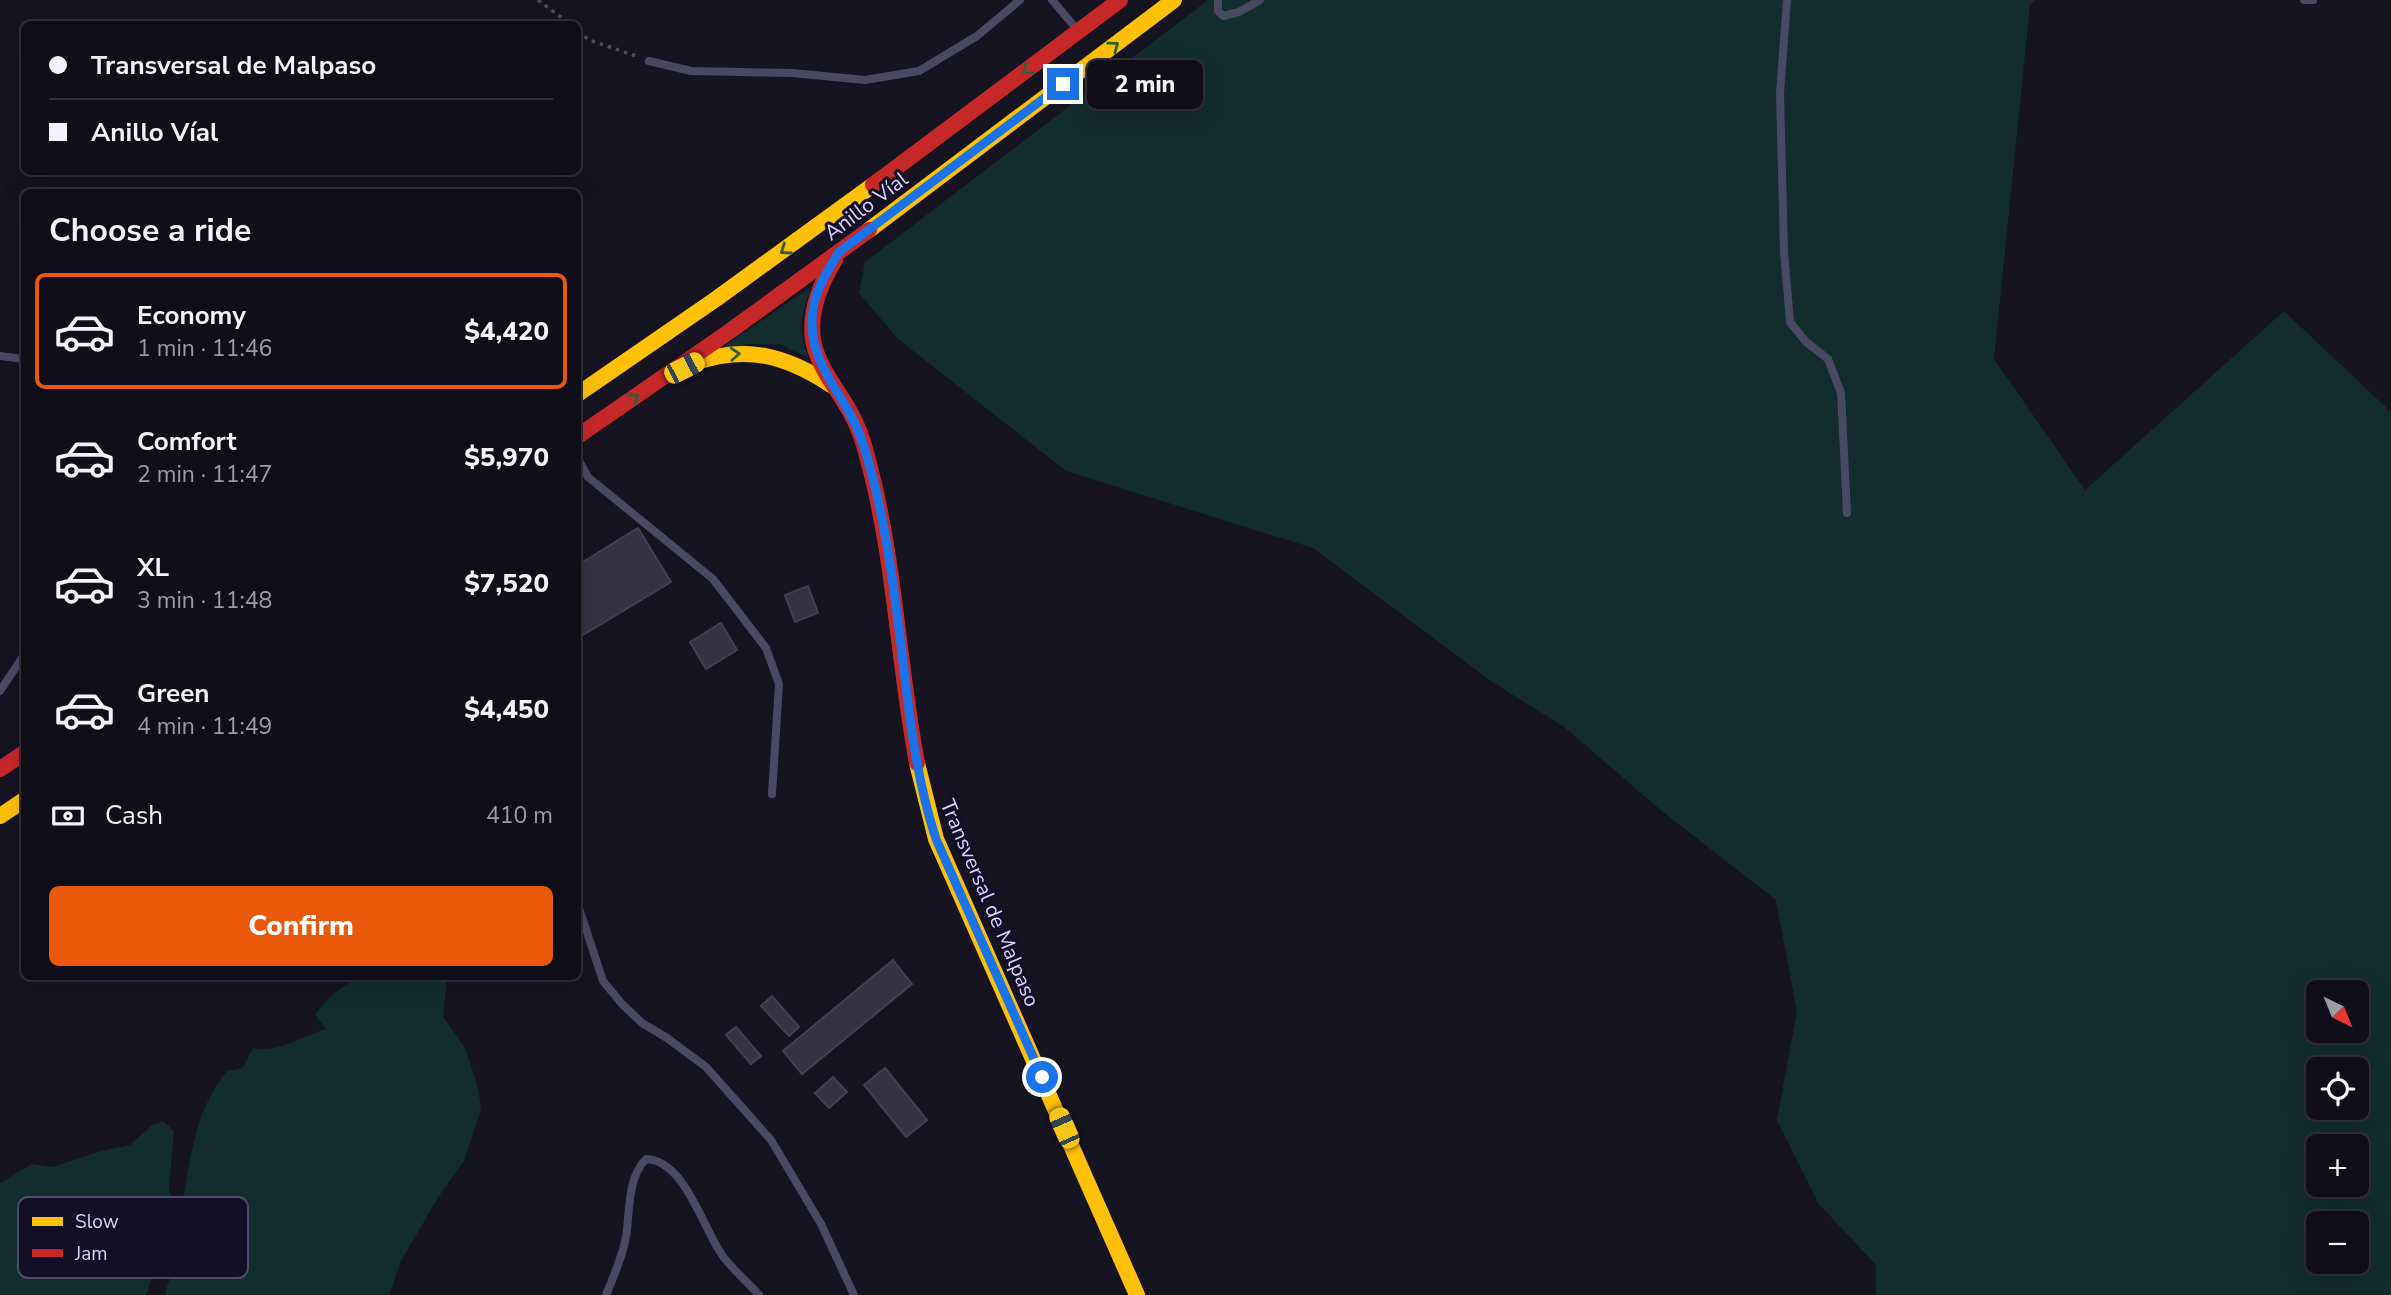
<!DOCTYPE html>
<meta charset="utf-8">
<style>
:root{--surface:#100f19;--page:#1e1d26;--text:#f1f3f6;--muted:#9c9ca2;--line:#302f38;--accent:#ea580c}
body{margin:0;font-family:"Nunito Sans",sans-serif;background:var(--page);color:var(--text);height:100vh;display:flex;flex-direction:column;font-size:26px;white-space:nowrap}
*{box-sizing:border-box;margin:0}
p{font-size:23px;color:var(--muted)}
.icon{flex:none;width:38px;height:38px;fill:none;stroke:currentColor;stroke-width:2;stroke-linecap:round;stroke-linejoin:round}
.map{position:relative;flex:1;overflow:hidden}
.side{position:absolute;left:21px;top:189px;width:560px;height:791px;display:flex;flex-direction:column;background:var(--surface);border-radius:10px;box-shadow:0 7px 28px #0002,0 0 0 2px var(--line)}
.side>*{flex:none}
.hud{position:absolute;left:21px;top:21px;width:560px;height:154px;border-radius:10px;box-shadow:0 7px 28px #0002,0 0 0 2px var(--line);display:grid;align-content:center;height:154px;padding:0 28px;background:var(--surface)}
.needle{width:46px;rotate:137deg}
.controls{position:absolute;left:2306px;top:980px;display:grid;gap:14px}
.controls a{display:grid;place-items:center;width:63px;height:63px;border-radius:10px;background:var(--surface);box-shadow:0 7px 28px #0002,0 0 0 2px var(--line);font-size:35px}
.end{position:absolute;width:32px;height:32px;margin:-16px;border:9px solid #1a73e8;background:#fff;box-shadow:0 0 0 4px #fff}
.from{border-radius:50%}
.bubble{position:absolute;height:49px;border-radius:10px;background:var(--surface);box-shadow:0 7px 28px #0002,0 0 0 2px var(--line);font-size:23px;font-weight:800;line-height:49px;text-align:center}
.car{position:absolute;width:21px;height:42px;margin:-21px -10px;border-radius:9px;box-shadow:0 0 5px 2px #0007;background:linear-gradient(#f5c518 24%,#345 0 40%,#f5c518 0 76%,#345 0 86%,#f5c518 0)}
.hud b{display:flex;align-items:center;gap:24px;height:66px;font-size:26px}
.hud b+b{border-top:2px solid var(--line)}
.hud i{width:18px;height:18px;background:var(--text)}
ul{padding:0;list-style:none}
li{display:flex;align-items:center;gap:21px;height:116px;margin:0 14px 10px;padding:0 14px;border:4px solid transparent;border-radius:10px}
li div{flex:1}
li b{display:block;font-size:26px}
li em{font-style:normal;font-weight:800}
li.selected{border-color:var(--accent)}
li>.icon{width:63px;height:63px;stroke-width:1.5}
h2{padding:0 28px;font-size:32px;line-height:84px}
.pay{display:flex;align-items:center;gap:18px;height:77px;padding:0 28px;font-size:26px}
.pay p{margin-inline-start:auto}
.cta{display:flex;gap:14px;margin-top:auto;padding:14px 28px}
.cta a{flex:1;height:80px;border-radius:10px;background:var(--accent);color:#fff;font-size:28px;font-weight:800;line-height:80px;text-align:center}
.map>svg:first-child{display:block}
.green{fill:#132c2d;fill-rule:evenodd}
.building{fill:#343243;stroke:#433f54;stroke-width:2}
.lines{fill:none;stroke-linecap:round;stroke-linejoin:round}
.path{stroke:#44505f;stroke-width:3.5;stroke-dasharray:3.5 5;stroke-linecap:butt}
.lane{stroke:#4a4962;stroke-width:8}
.slow{stroke:#ffc107;stroke-width:16}
.jam{stroke:#c62828;stroke-width:16}
.oneway{stroke:#305f3b}
.route{stroke:#1a73e8;stroke-width:9}
.labels{text-anchor:middle;stroke-width:6;stroke-linejoin:round;paint-order:stroke}
.street-label{font-size:21px;fill:#d9d4ff;stroke:#130f26}
.key{fill:#130f26;stroke:#4e4a67;stroke-width:2}
.key-label{font-size:19px;fill:#d9d4ff}
</style>
<div class="map">
<svg width="2391" height="1295" viewBox="0 0 2391 1295">
<rect width="100%" height="100%" fill="#161421"/>
<g class="green">
<path d="M1208,0H2036L2030,5L1994,359L2085,490L2284,311L2391,412V1295H1876V1265L1818,1203L1777,1120L1797,1011L1776,900L1663,812L1563,726L1491,681L1313,548L1066,471L898,339L859,293L865,262ZM2319,992H2357V1031H2319ZM2319,1069H2357V1108H2319ZM2319,1146H2357V1185H2319ZM2319,1223H2357V1262H2319Z"/>
<path d="M812,286C800,318 798,325 808,358L782,345L749,344L714,353Z"/>
<path d="M357,977H447L443,1016L466,1050L478,1088L481,1109L464,1161L439,1196L401,1261L389,1295H165L168,1283L190,1239L178,1236C188,1180 189,1116 227,1071L243,1068L253,1048C280,1053 302,1036 326,1029L315,1014L334,993Z"/>
<path d="M163,1121L174,1131L169,1189L174,1214L164,1239L153,1255V1274L146,1295H0V1183L32,1164L53,1167L101,1151L130,1145L151,1126Z"/>
</g>
<g class="building">
<path d="M638,528L671,582L578,638V565Z"/>
<path d="M808,586L818,613L795,622L785,595Z"/>
<path d="M721,623L737,650L706,669L690,642Z"/>
<path d="M893,960L912,984L802,1074L783,1051Z"/>
<path d="M772,996L799,1027L789,1036L761,1006Z"/>
<path d="M736,1027L761,1056L751,1064L726,1035Z"/>
<path d="M885,1068L927,1120L906,1137L864,1085Z"/>
<path d="M833,1077L847,1092L829,1108L815,1093Z"/>
</g>
<g class="lines">
<g class="path">
<path d="M538,0L570,24"/>
<path d="M578,31L589,40L639,57"/>
</g>
<g class="lane">
<path d="M1052,0L1075,27"/>
<path d="M1218,0V11L1223,16L1239,12L1260,0"/>
<path d="M1787,0L1780,93L1784,252L1790,322L1806,342L1828,359L1841,393L1847,513"/>
<path d="M2304,0H2313"/>
<path d="M649,61L691,71L792,73L865,80L919,71L977,36L1020,0"/>
<path d="M0,356L24,359"/>
<path d="M578,459L588,477L713,579L766,648L779,684L772,794"/>
<path d="M0,691L24,655"/>
<path d="M578,905L603,981L622,1004L642,1023L667,1038L706,1067L771,1140L821,1224L854,1295"/>
<path d="M606,1295C614,1276 622,1257 626,1237C630,1212 627,1178 646,1159C686,1160 704,1233 725,1259C736,1272 748,1283 759,1295"/>
</g>
<g class="slow">
<path d="M869,230L1174,0"/>
<path d="M694,363C747,345 785,355 831,385"/>
<path d="M578,394L716,299L873,185"/>
<path d="M917,763L936,839L1137,1295"/>
<path d="M0,816L24,800"/>
</g>
<g class="jam">
<path d="M873,185L1120,0"/>
<path d="M835,260C820,284 809,311 813,340C818,367 836,387 849,410C858,425 864,443 868,460C895,559 898,663 917,763"/>
<path d="M578,436L730,331L869,230"/>
<path d="M0,769L24,753"/>
</g>
</g>
<defs><path id="oneway-chevron" d="M-2-3.5L2.5 0L-2 3.5" fill="none" stroke-width="1.6" stroke-linecap="round" stroke-linejoin="round" transform="scale(1.75)"/></defs>
<g class="oneway">
<use href="#oneway-chevron" transform="translate(1114 46) rotate(-37)"/>
<use href="#oneway-chevron" transform="translate(1027 70) rotate(143)"/>
<use href="#oneway-chevron" transform="translate(785 250) rotate(145)"/>
<use href="#oneway-chevron" transform="translate(735 354) rotate(-3)"/>
<use href="#oneway-chevron" transform="translate(634 398) rotate(-33)"/>
</g>
<g class="lines">
<path class="route" d="M1042,1077L936,839C915,775 909,711 901,645C893,580 883,503 862,441C849,400 813,370 812,325C811,296 825,275 839,252L1063,84"/>
</g>
<g class="labels">
<g class="street-label">
<text transform="translate(866 206) rotate(-37)" y="7">Anillo Víal</text>
<text transform="translate(990 903) rotate(67)" y="7">Transversal de Malpaso</text>
</g>
</g>
<rect x="18" y="1197" width="230" height="81" rx="10" class="key"/>
<rect x="32" y="1217" width="31" height="9" fill="#ffc107"/>
<rect x="32" y="1249" width="31" height="8" fill="#c62828"/>
<g class="key-label">
<text x="75" y="1228">Slow</text>
<text x="75" y="1260">Jam</text>
</g>
</svg>
<div class="controls">
<a><svg class="needle" viewBox="-14 -14 28 28"><path d="M0-13l5 13h-10z" fill="#e53935"/><path d="M0 13l5-13h-10z" fill="#9c9ca2"/></svg></a>
<a><svg class="icon" aria-label="locate" viewBox="0 0 24 24"><circle cx="12" cy="12" r="6"/><path d="M12 2v4M12 18v4M2 12h4M18 12h4"/></svg></a>
<a>+</a>
<a>−</a>
</div>
<i class="end from" style="left:1042px;top:1077px"></i>
<i class="end" style="left:1063px;top:84px"></i>
<div class="bubble" style="left:1087px;top:60px;width:116px">2 min</div>
<i class="car" style="left:684px;top:368px;rotate:63deg"></i>
<i class="car" style="left:1064px;top:1128px;rotate:336deg"></i>
<div class="hud">
<b><i class="from"></i>Transversal de Malpaso</b>
<b><i></i>Anillo Víal</b>
</div>
<section class="side">
<h2>Choose a ride</h2>
<ul>
<li class="selected"><svg class="icon" aria-label="car" viewBox="0 0 24 24"><path d="M5 17H2v-5l4-1 3-4h7l3 4 3 1v5h-3M9 17h6M6 11h13"/><circle cx="7" cy="17" r="2"/><circle cx="17" cy="17" r="2"/></svg><div><b>Economy</b><p>1 min · 11:46</p></div><em>$4,420</em></li>
<li><svg class="icon" aria-label="car" viewBox="0 0 24 24"><path d="M5 17H2v-5l4-1 3-4h7l3 4 3 1v5h-3M9 17h6M6 11h13"/><circle cx="7" cy="17" r="2"/><circle cx="17" cy="17" r="2"/></svg><div><b>Comfort</b><p>2 min · 11:47</p></div><em>$5,970</em></li>
<li><svg class="icon" aria-label="car" viewBox="0 0 24 24"><path d="M5 17H2v-5l4-1 3-4h7l3 4 3 1v5h-3M9 17h6M6 11h13"/><circle cx="7" cy="17" r="2"/><circle cx="17" cy="17" r="2"/></svg><div><b>XL</b><p>3 min · 11:48</p></div><em>$7,520</em></li>
<li><svg class="icon" aria-label="car" viewBox="0 0 24 24"><path d="M5 17H2v-5l4-1 3-4h7l3 4 3 1v5h-3M9 17h6M6 11h13"/><circle cx="7" cy="17" r="2"/><circle cx="17" cy="17" r="2"/></svg><div><b>Green</b><p>4 min · 11:49</p></div><em>$4,450</em></li>
</ul>
<div class="pay"><svg class="icon" aria-label="cash" viewBox="0 0 24 24"><path d="M3 7h18v10H3z"/><circle cx="12" cy="12" r="2"/></svg>Cash<p>410 m</p></div>
<div class="cta"><a>Confirm</a></div>
</section>
</div>
